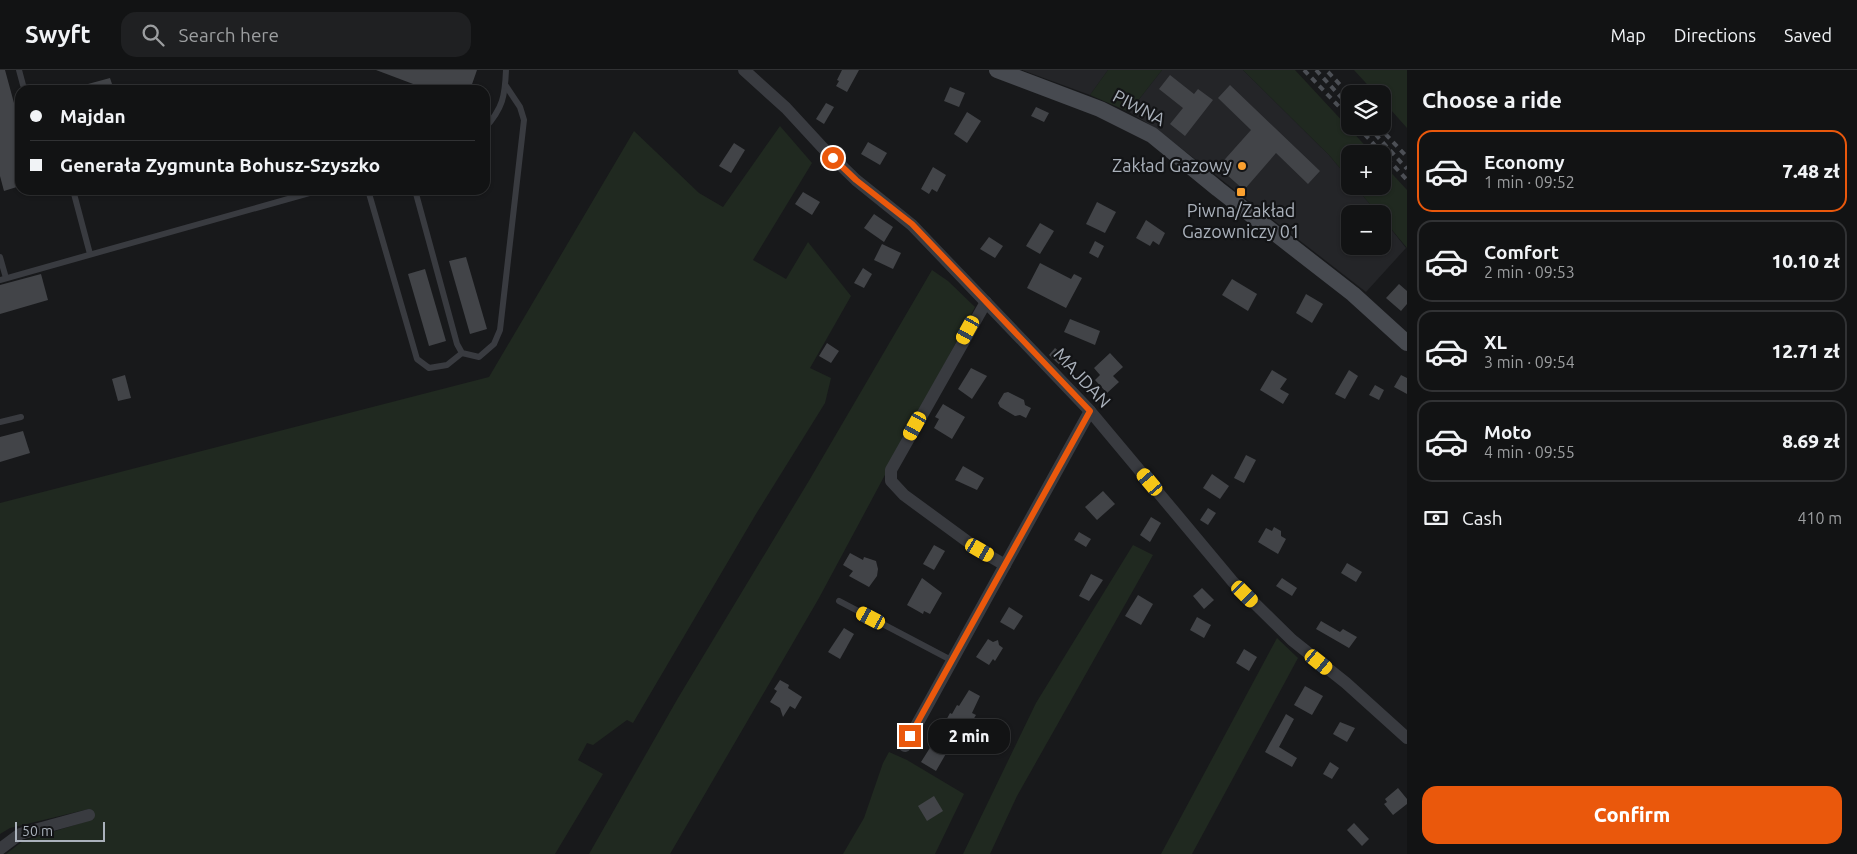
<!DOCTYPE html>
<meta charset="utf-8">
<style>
:root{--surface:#121314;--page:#1f2022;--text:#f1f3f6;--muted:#9c9ea0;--line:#313234;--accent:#ea580c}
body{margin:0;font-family:Ubuntu,sans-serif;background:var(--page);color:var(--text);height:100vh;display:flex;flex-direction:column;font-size:19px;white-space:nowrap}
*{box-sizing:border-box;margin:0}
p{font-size:16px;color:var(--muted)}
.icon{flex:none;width:28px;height:28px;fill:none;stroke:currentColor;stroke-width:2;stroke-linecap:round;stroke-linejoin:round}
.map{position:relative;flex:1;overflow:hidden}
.side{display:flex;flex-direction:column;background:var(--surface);width:450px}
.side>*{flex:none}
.hud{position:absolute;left:15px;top:15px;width:475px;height:110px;border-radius:15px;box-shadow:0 1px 4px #0004,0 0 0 1px var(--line);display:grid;align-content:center;height:110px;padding:0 15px;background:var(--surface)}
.tools{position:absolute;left:1341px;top:15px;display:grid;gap:10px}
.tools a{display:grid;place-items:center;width:50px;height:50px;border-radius:10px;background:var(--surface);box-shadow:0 1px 4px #0004,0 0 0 1px var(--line);font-size:25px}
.scale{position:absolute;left:15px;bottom:12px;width:90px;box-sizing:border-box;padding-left:5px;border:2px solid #aab1bb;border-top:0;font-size:14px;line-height:18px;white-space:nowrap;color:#aab1bb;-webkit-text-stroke:4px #131416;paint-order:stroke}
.end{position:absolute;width:22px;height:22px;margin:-11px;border:6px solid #ea580c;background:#fff;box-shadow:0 0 0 2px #fff}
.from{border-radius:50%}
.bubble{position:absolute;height:35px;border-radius:15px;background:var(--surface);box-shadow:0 1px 4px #0004,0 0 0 1px var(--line);font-size:16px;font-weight:800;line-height:35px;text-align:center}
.car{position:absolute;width:15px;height:30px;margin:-15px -8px;border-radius:6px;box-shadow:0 0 4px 1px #0007;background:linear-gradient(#f5c518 24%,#345 0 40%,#f5c518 0 76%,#345 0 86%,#f5c518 0)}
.hud b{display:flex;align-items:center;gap:18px;height:48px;font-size:19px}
.hud b+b{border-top:1px solid var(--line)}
.hud i{width:12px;height:12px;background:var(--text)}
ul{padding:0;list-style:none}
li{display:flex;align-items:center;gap:15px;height:82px;margin:0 10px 8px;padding:0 5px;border:2px solid var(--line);border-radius:15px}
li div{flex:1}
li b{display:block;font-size:19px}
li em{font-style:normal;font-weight:800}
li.on{border-color:var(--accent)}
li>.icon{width:45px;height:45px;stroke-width:1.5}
h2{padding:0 15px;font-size:22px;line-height:60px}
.pay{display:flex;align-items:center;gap:12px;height:55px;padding:0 15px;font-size:19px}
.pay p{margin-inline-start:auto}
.button{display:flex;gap:10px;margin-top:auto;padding:10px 15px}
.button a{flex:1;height:58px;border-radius:15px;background:var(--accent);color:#fff;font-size:20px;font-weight:800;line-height:58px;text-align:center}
header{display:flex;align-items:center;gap:30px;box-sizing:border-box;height:70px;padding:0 25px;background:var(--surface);border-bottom:1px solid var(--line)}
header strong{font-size:24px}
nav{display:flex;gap:28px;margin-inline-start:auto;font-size:18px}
.search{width:350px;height:45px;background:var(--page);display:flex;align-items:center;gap:12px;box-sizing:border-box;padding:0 18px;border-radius:15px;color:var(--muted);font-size:19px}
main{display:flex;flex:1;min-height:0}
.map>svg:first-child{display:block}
.built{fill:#242528}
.green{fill:#202920}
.building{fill:#424448}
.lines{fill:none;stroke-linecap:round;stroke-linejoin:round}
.lane{stroke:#393b40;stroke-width:6}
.street{stroke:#393b40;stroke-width:12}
.secondary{stroke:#474a50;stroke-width:16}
.rail{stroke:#4c4f55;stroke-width:4;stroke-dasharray:6 5;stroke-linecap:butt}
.route{stroke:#ea580c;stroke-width:6}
.poi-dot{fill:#fca12f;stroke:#131416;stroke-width:2}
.labels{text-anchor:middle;stroke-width:4.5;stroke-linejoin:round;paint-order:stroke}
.street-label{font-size:18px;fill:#aab1bb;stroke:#131416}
.poi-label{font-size:18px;fill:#aab1bb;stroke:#131416;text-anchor:end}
</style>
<header>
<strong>Swyft</strong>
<div class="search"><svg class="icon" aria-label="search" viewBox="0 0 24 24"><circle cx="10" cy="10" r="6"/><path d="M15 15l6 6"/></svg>Search here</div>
<nav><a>Map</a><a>Directions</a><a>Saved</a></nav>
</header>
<main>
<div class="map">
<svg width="1407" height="784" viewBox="0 0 1407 784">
<rect width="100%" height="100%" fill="#18191b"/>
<g class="built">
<path d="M1022,0H1108L1090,25Z"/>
<path d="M1162,0H1243L1329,85L1350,110V116H1355L1378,144H1350V176H1382L1383,149L1406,178L1366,222L1155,58L1129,42Z"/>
</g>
<g class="green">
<path d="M1108,0H1162L1129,42L1090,25Z"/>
<path d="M1243,0H1295L1373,84H1350V110L1329,85Z"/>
<path d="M1354,0H1407V58L1383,31L1382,24H1376Z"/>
<path d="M780,56L812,93L753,190L786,209L808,172L851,226L810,298L831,308L825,333L756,444L633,653L627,650L593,675L587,673L578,690L603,704L555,784H6L23,771L94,749L89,739L10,758L0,764V433L489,307L634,61L699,123L723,137Z"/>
<path d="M1383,94L1407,120V178L1383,149L1382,144H1378L1355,116H1382Z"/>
<path d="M932,200L948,211L975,237L819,528L670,784H589L678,628L810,409Z"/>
<path d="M1133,475L1153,485L1017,726L990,784H963L1036,633Z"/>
<path d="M1277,568L1298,588L1192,784H1161Z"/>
<path d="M889,682L907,690L964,724L935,784H843L864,748L883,693Z"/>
</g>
<g class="building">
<path d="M0,0H5L20,55V116L4,121L0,106Z"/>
<path d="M376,0H477L470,20H429Z"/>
<path d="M842,0H859L847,22L836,16L839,11L837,10Z"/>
<path d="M1170,5L1194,24L1198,19L1213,30L1185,66L1170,54L1183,38L1159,19Z"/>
<path d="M110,8L114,20H77V17Z"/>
<path d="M1230,15L1320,101L1308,114L1276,83L1244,120L1218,97L1251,60L1218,28Z"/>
<path d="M950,17L965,23L959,37L944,31Z"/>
<path d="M826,33L834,37L824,54L816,49Z"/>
<path d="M1036,37L1049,43L1044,52L1031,46Z"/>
<path d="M967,42L981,51L967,73L954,64Z"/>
<path d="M868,72L887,83L880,95L861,84Z"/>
<path d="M734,73L745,80L731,103L719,96Z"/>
<path d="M933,97L946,105L937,122L932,119L929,124L921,119Z"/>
<path d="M803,122L820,132L812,145L795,134Z"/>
<path d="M1097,132L1116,142L1105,163L1086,154Z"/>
<path d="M874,144L893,157L884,172L864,158Z"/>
<path d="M1146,150L1165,163L1159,175L1153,171L1150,176L1136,168Z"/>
<path d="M1040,153L1054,161L1040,184L1026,176Z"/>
<path d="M989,167L1003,176L995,188L980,179Z"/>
<path d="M1095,171L1104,176L1098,188L1089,183Z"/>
<path d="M882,174L901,183L893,199L874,190Z"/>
<path d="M466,187L487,259L470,264L449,191Z"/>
<path d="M1040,193L1071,209L1074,204L1082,208L1066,238L1027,218Z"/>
<path d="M863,198L872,204L864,218L854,213Z"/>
<path d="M425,199L446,271L429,276L408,204Z"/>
<path d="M41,204L48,230L0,244V215Z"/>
<path d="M1232,209L1257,224L1248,241L1222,225Z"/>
<path d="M1399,214L1407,221V234L1401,241L1386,228Z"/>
<path d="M1306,224L1323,234L1312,253L1296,243Z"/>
<path d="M1070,249L1100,261L1095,275L1064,262Z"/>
<path d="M827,273L839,281L831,293L819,286Z"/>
<path d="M1055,278L1072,292L1065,300L1049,285Z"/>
<path d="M1110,283L1123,297L1113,306L1119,312L1107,323L1095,310L1100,305L1094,298Z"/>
<path d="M971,298L987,306L972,329L958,319Z"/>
<path d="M1272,300L1287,309L1280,319L1289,324L1283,334L1260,320Z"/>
<path d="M1349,300L1358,306L1345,329L1335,324Z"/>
<path d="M125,305L131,328L118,331L112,309Z"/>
<path d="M1401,305L1407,308V324L1394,317Z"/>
<path d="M1375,315L1384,320L1379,330L1369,325Z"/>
<path d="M1008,322L1024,330L1025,335L1031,338L1026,348L1020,345L1015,346L1000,337L998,333L1004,323Z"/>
<path d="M943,334L965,347L952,369L934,358L939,349L935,347Z"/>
<path d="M23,361L30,383L0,392V367Z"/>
<path d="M1246,385L1256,390L1244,413L1234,408Z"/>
<path d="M963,396L984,408L977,420L955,410Z"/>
<path d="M1212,404L1229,416L1220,429L1203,418Z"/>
<path d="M1103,421L1115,434L1097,450L1085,437Z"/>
<path d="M1208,438L1216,443L1208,455L1200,450Z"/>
<path d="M1151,447L1161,453L1150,472L1140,465Z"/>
<path d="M1274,457L1281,461V466L1286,469L1278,484L1258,472L1266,458L1272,461Z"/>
<path d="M1079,462L1091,469L1086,477L1074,470Z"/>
<path d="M934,475L945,481L934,500L923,494Z"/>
<path d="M850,483L863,490L864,487L876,491L878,499L877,506L869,517L849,506L853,501L843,495Z"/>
<path d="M1347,493L1362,502L1356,512L1341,503Z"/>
<path d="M1091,504L1103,510L1089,531L1079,526Z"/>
<path d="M922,508L942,523L930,544L924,541L923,544L907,535Z"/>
<path d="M1282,508L1297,518L1292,526L1276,516Z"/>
<path d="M1202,518L1214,530L1204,539L1193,526Z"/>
<path d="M1138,525L1153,534L1141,555L1125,546Z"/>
<path d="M1009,537L1023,546L1014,560L1000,552Z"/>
<path d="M1197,547L1211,555L1204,568L1190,560Z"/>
<path d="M1321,551L1340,562L1343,559L1357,567L1349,578L1316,559Z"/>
<path d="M844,558L854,564L840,589L828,582Z"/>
<path d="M988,569L993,572L998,570L999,575L1003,578L995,591L993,589L989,595L976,587Z"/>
<path d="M1244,579L1257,587L1249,601L1236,593Z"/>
<path d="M780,610L789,615L788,618L802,627L795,639L790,636L783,647L780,638L770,632L777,621L774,619Z"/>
<path d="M1305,616L1323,626L1312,645L1294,635Z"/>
<path d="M969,620L980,626L972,643L976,645L970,655L967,653L964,657L962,656L936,701L921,692L945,654H944L950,643L952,644L957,635L959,636Z"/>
<path d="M1286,644L1294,649L1279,677L1297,688L1292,697L1265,682Z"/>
<path d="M1340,652L1355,658L1347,672L1333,664Z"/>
<path d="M1330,692L1339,698L1332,709L1323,704Z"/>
<path d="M1398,718L1407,729V734L1393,745L1384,734L1387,732L1385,729Z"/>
<path d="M934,726L943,741L927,751L918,736Z"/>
<path d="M1354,753L1369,769L1362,776L1347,760Z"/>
</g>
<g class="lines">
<g class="lane">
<path d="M19,0L23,15L27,20"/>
<path d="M485,58C503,38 505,26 506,0"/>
<path d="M73,120L90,184"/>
<path d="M368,120L417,289L429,298L447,295L462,283"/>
<path d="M415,120L457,274L462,283L479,287L494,274L500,260L524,50L520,37L506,16"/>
<path d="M0,187L6,208"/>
<path d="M0,210L320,120"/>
<path d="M0,352L21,347"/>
<path d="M839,531L951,590"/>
</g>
<g class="street">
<path d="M744,0L786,38L822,77L856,110L912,155L1090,341L1233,512L1292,570L1346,613L1407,668"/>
<path d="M986,232L891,400V411L904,425L979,480L1005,495"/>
<path d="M905,676L1090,341"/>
<path d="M0,779L20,764L89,745"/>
</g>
<path class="secondary" d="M997,0L1100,39L1152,65L1218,119L1353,224L1407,273"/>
<g class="rail">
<path d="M1304,0L1350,48"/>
<path d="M1316,0L1350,37"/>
<path d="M1328,2L1350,25"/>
<path d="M1357,56L1407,110"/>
<path d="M1368,56L1407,99"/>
<path d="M1378,56L1407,87"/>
</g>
</g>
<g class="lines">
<path class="route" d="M833,88L856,110L912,154L1090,341L910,666"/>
</g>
<g class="poi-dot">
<circle cx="1242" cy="96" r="5"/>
<rect x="1236" y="117" width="10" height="10" rx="2.5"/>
</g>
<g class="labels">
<g class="street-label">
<text transform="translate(1139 38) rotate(28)" y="6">PIWNA</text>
<text transform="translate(1082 308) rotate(47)" y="6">MAJDAN</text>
</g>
<g class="poi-label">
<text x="1232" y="102">Zakład Gazowy</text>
<text x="1241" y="147" text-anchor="middle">Piwna/Zakład<tspan x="1241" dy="21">Gazowniczy 01</tspan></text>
</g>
</g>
</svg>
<div class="tools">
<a><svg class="icon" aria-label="layers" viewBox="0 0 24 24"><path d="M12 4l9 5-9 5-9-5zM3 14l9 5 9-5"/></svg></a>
<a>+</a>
<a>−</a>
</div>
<div class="scale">50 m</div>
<i class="end from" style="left:833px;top:88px"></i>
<i class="end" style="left:910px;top:666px"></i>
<div class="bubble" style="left:928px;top:649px;width:82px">2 min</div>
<i class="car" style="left:968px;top:260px;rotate:209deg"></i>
<i class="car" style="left:915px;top:356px;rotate:209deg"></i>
<i class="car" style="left:1150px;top:412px;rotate:320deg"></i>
<i class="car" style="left:980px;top:480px;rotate:120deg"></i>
<i class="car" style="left:1245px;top:524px;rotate:135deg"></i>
<i class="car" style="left:871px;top:548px;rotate:298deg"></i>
<i class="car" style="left:1319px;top:592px;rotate:129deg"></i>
<div class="hud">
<b><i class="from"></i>Majdan</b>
<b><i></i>Generała Zygmunta Bohusz-Szyszko</b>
</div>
</div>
<section class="side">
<h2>Choose a ride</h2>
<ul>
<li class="on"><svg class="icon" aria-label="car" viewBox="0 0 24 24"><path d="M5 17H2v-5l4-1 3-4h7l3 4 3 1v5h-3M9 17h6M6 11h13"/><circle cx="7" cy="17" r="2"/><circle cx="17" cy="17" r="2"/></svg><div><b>Economy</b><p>1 min · 09:52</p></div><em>7.48 zł</em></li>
<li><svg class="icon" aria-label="car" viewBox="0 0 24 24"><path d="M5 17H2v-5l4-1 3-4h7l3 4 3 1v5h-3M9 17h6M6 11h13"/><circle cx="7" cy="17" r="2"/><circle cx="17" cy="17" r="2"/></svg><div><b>Comfort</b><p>2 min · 09:53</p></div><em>10.10 zł</em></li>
<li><svg class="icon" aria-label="car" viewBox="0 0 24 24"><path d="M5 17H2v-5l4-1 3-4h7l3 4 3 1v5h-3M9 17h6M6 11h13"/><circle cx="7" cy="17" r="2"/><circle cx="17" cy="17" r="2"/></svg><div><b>XL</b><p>3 min · 09:54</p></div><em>12.71 zł</em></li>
<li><svg class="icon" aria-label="car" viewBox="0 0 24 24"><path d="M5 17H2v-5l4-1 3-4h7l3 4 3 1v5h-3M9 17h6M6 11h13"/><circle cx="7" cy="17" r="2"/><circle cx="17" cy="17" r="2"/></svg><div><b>Moto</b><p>4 min · 09:55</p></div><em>8.69 zł</em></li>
</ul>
<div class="pay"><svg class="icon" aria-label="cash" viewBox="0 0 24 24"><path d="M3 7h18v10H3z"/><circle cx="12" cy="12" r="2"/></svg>Cash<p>410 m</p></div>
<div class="button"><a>Confirm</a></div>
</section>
</main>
